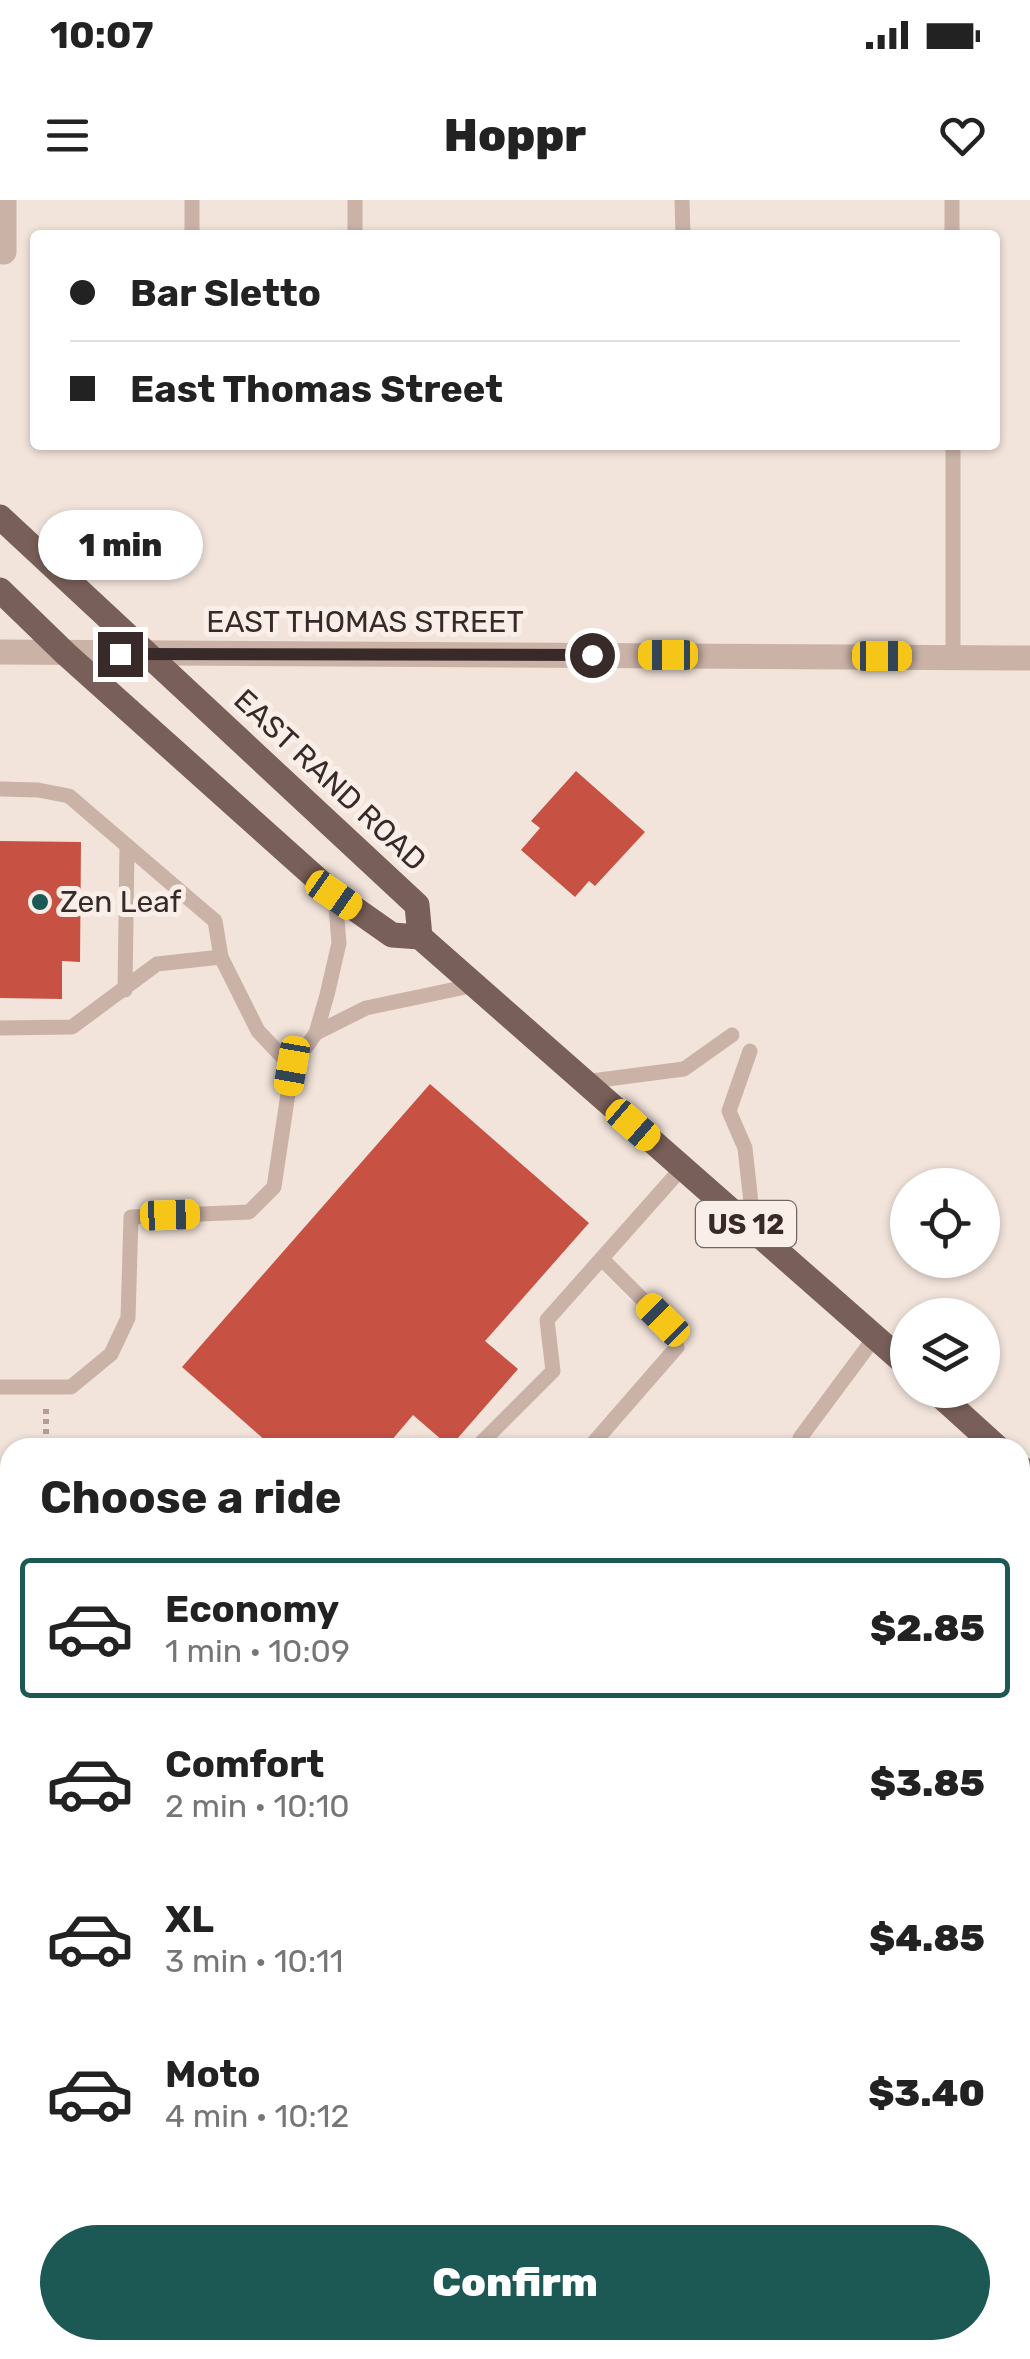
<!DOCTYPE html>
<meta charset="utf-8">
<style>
:root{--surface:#fff;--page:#f2f2f2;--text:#222;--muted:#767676;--line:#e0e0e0;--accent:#1d5954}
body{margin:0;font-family:Rubik,sans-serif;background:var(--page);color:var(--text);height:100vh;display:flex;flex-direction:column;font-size:38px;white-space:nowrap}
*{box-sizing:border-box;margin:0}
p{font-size:32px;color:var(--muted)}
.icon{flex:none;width:55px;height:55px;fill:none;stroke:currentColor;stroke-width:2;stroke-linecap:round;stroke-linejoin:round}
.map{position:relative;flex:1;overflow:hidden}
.drawer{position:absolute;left:0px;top:1238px;width:1030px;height:922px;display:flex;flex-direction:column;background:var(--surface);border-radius:30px 30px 0 0;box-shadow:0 2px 8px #0004}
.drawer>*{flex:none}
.top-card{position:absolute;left:30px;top:30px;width:970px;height:220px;border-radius:10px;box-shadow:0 2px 8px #0004;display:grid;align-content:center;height:220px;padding:0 40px;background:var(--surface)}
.controls{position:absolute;left:890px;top:968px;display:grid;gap:20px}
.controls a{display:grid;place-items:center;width:110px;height:110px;border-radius:50%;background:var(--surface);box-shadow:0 2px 8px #0004;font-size:50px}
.end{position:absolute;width:45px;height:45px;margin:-22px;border:12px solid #372a28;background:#fff;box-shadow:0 0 0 5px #fff}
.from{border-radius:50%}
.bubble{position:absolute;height:70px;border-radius:35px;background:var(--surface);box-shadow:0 2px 8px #0004;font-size:32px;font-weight:800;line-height:70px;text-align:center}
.car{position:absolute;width:30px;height:60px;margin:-30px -15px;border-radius:12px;box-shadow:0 0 8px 2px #0007;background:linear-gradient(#f5c518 24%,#345 0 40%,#f5c518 0 76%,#345 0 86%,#f5c518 0)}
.top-card b{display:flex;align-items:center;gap:35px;height:95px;font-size:38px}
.top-card b+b{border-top:2px solid var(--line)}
.top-card i{width:25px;height:25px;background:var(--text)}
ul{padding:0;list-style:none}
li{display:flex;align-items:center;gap:30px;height:140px;margin:0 20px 15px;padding:0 20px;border:5px solid transparent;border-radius:10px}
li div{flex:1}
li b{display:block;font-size:38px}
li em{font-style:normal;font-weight:800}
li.current{border-color:var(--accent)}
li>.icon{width:90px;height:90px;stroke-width:1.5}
h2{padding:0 40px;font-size:45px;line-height:120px}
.cta{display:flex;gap:20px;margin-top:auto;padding:20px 40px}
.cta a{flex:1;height:115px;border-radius:60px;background:var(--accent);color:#fff;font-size:40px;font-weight:800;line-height:115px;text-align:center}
.status{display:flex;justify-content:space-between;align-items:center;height:70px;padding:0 50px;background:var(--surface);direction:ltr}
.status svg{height:28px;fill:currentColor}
header{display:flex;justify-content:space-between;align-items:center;height:130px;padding:0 40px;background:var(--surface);font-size:45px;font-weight:800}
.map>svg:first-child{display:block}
.green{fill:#bac19b}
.building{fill:#c75244}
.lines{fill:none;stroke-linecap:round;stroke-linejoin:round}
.path{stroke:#b69c91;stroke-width:6;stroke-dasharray:5 5;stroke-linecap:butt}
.service{stroke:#cab2a7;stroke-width:15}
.minor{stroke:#cab2a7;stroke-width:25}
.tertiary{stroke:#cab2a7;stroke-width:25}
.primary{stroke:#795f59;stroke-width:25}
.route{stroke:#372a28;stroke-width:12}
.poi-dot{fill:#1d5954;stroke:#faefe8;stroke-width:4}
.labels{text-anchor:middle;stroke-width:10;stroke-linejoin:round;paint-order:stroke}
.shield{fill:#faefe8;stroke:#726562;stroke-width:2.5}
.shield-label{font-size:28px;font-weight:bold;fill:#372a28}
.street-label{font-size:30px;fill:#372a28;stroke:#faefe8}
.poi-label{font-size:30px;fill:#372a28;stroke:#faefe8;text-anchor:start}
</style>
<div class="status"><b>10:07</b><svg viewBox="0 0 49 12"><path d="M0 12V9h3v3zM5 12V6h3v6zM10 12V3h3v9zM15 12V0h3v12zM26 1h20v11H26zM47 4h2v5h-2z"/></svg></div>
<header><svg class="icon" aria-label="menu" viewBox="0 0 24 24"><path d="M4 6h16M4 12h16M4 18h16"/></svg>Hoppr<svg class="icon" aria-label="heart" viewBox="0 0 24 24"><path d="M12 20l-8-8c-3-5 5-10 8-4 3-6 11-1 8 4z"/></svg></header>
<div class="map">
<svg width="1030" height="2159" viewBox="0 0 1030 2159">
<rect width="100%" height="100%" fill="#f2e4db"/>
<rect class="green" x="0" y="1276" width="10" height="141"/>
<g class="building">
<path d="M576,571L645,632L595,686L589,681L575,697L521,650L540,628L531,621Z"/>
<path d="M0,641L81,642L80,762L62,761V799L0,798Z"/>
<path d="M430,884L589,1023L485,1141L518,1169L450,1247L413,1215L385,1248H274L182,1167Z"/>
<path d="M0,1465H8L10,1538H7V1557H0Z"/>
<path d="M1020,1469L1030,1478V1804L1020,1795Z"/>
<path d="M0,1588H9L10,1668H0Z"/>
<rect x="0" y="1855" width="10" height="92"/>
</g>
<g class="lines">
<path class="path" d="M46,1209V1248"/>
<g class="service">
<path d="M192,0V35"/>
<path d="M355,0V35"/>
<path d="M682,0L683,35"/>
<path d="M952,0V35"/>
<path d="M953,245V456"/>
<path d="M0,589L38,590L69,596L215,721L221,757L258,831L292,867L274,987L249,1012L131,1017L128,1118L111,1154L71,1187H0"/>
<path d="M125,790L127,646"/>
<path d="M0,828L72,827L157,764L221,757"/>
<path d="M316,833L366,808L475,785"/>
<path d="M750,851L729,911L745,948L754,1030"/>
<path d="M292,867L316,833L327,795L339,743L335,695"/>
<path d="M584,882L684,869L732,835"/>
<path d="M800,1238L875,1137"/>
<path d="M476,1248L553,1171L547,1120L682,968"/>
<path d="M589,1248L677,1147L663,1120L602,1059"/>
</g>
<g class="minor">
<path d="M4,0V52"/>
<path d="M120,2150L122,2159"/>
</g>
<path class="tertiary" d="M0,452L1030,458"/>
<g class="primary">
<path d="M0,317L417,705L420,737"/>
<path d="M0,390L66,454L335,695L392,735L420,737L908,1166"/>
<path d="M934,1190L998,1248"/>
<path d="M1020,1267L1030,1276"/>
</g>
</g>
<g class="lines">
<path class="route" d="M120,454L592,455"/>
</g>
<circle class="poi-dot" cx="40" cy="702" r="10"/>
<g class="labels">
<rect class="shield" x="696" y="1001" width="100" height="46" rx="8"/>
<g class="shield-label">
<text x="746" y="1034">US 12</text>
</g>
<g class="street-label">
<text x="365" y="432">EAST THOMAS STREET</text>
<text transform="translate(330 580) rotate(43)" y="10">EAST RAND ROAD</text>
</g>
<g class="poi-label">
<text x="60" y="712">Zen Leaf</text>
</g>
</g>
</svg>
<div class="controls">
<a><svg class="icon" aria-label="locate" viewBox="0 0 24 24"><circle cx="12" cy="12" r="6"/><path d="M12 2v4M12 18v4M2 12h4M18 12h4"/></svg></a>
<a><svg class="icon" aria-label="layers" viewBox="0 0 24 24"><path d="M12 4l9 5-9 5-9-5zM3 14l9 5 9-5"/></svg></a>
</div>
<i class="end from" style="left:592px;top:455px"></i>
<i class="end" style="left:120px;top:454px"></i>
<div class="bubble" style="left:38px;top:310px;width:165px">1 min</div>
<i class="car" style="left:668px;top:455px;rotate:270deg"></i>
<i class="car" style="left:882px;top:456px;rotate:90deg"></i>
<i class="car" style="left:334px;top:695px;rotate:125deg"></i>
<i class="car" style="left:292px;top:866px;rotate:190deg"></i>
<i class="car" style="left:633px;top:925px;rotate:131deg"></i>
<i class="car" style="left:170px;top:1015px;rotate:88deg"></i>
<i class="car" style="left:663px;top:1120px;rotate:315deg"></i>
<div class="top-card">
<b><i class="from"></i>Bar Sletto</b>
<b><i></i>East Thomas Street</b>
</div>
<section class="drawer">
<h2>Choose a ride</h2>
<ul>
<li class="current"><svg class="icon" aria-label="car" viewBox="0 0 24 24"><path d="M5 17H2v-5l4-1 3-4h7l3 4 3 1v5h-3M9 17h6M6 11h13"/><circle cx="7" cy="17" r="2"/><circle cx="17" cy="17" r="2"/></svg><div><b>Economy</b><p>1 min · 10:09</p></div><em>$2.85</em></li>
<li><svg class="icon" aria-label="car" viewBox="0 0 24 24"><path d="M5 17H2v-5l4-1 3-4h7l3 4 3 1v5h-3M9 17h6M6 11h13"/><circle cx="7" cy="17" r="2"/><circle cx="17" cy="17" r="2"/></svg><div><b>Comfort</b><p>2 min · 10:10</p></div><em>$3.85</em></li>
<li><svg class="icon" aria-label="car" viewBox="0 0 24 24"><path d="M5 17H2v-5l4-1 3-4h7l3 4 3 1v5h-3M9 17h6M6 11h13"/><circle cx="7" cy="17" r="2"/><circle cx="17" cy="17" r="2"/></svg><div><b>XL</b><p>3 min · 10:11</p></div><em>$4.85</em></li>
<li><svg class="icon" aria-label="car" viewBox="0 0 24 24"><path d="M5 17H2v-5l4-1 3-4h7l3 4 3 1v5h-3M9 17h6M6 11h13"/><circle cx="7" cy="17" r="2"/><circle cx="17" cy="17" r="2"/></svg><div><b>Moto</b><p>4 min · 10:12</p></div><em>$3.40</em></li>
</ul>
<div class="cta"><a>Confirm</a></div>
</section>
</div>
